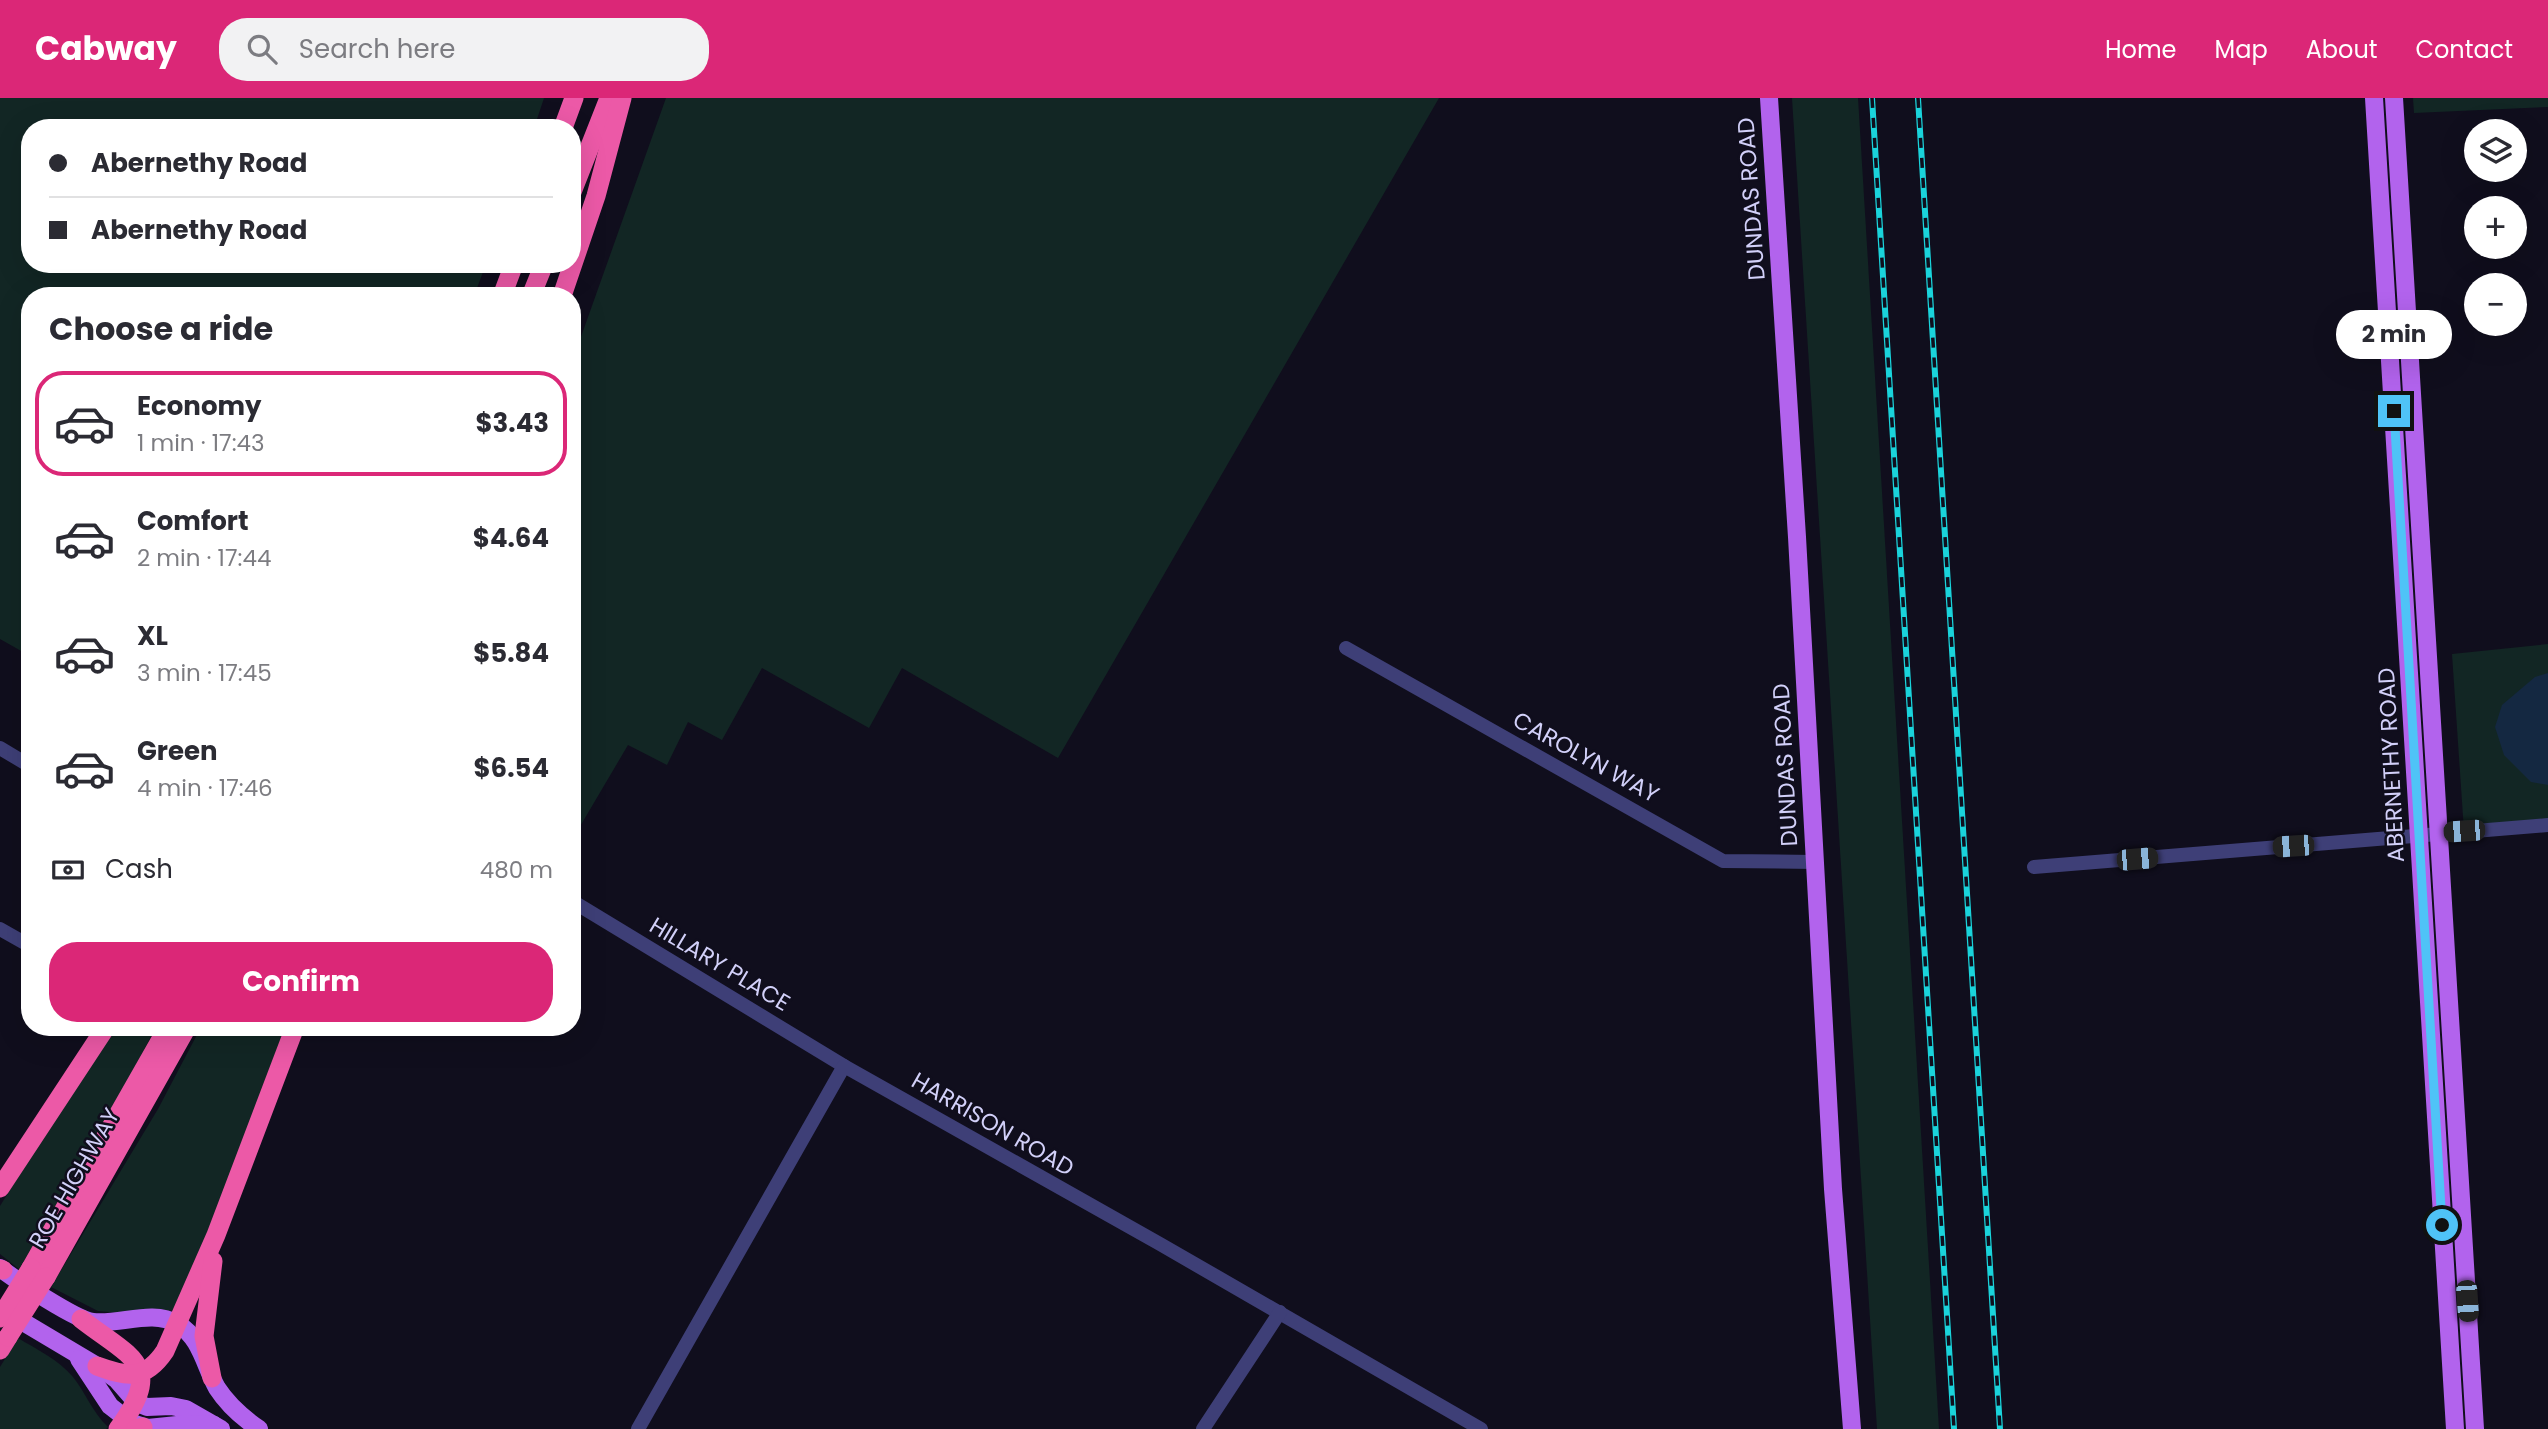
<!DOCTYPE html>
<meta charset="utf-8">
<style>
:root{--surface:#fff;--page:#f2f2f3;--text:#2b2b33;--muted:#7c7c81;--line:#e1e1e2;--accent:#db2777}
body{margin:0;font-family:Poppins,sans-serif;background:var(--page);color:var(--text);height:100vh;display:flex;flex-direction:column;font-size:26px;white-space:nowrap}
*{box-sizing:border-box;margin:0}
p{font-size:23px;color:var(--muted)}
.icon{flex:none;width:38px;height:38px;fill:none;stroke:currentColor;stroke-width:2;stroke-linecap:round;stroke-linejoin:round}
.map{position:relative;flex:1;overflow:hidden}
.side{position:absolute;left:21px;top:189px;width:560px;height:749px;display:flex;flex-direction:column;background:var(--surface);border-radius:28px;box-shadow:0 7px 28px #0002}
.side>*{flex:none}
.banner{position:absolute;left:21px;top:21px;width:560px;height:154px;border-radius:28px;box-shadow:0 7px 28px #0002;display:grid;align-content:center;height:154px;padding:0 28px;background:var(--surface)}
.tools{position:absolute;left:2464px;top:21px;display:grid;gap:14px}
.tools a{display:grid;place-items:center;width:63px;height:63px;border-radius:50%;background:var(--surface);box-shadow:0 7px 28px #0002;font-size:35px}
.end{position:absolute;width:32px;height:32px;margin:-16px;border:9px solid #4fc3f7;background:#111;box-shadow:0 0 0 4px #111}
.from{border-radius:50%}
.bubble{position:absolute;height:49px;border-radius:24px;background:var(--surface);box-shadow:0 7px 28px #0002;font-size:23px;font-weight:700;line-height:49px;text-align:center}
.car{position:absolute;width:21px;height:42px;margin:-21px -10px;border-radius:9px;box-shadow:0 0 5px 2px #0007;background:linear-gradient(#222 24%,#8ab4d8 0 40%,#222 0 76%,#8ab4d8 0 86%,#222 0)}
.banner b{display:flex;align-items:center;gap:24px;height:66px;font-size:26px}
.banner b+b{border-top:2px solid var(--line)}
.banner i{width:18px;height:18px;background:var(--text)}
ul{padding:0;list-style:none}
li{display:flex;align-items:center;gap:21px;height:105px;margin:0 14px 10px;padding:0 14px;border:4px solid transparent;border-radius:28px}
li div{flex:1}
li b{display:block;font-size:26px}
li em{font-style:normal;font-weight:700}
li.selected{border-color:var(--accent)}
li>.icon{width:63px;height:63px;stroke-width:1.5}
h2{padding:0 28px;font-size:32px;line-height:84px}
.pay{display:flex;align-items:center;gap:18px;height:77px;padding:0 28px;font-size:26px}
.pay p{margin-inline-start:auto}
.primary-button{display:flex;gap:14px;margin-top:auto;padding:14px 28px}
.primary-button a{flex:1;height:80px;border-radius:28px;background:var(--accent);color:#fff;font-size:28px;font-weight:700;line-height:80px;text-align:center}
header{display:flex;align-items:center;gap:42px;box-sizing:border-box;height:98px;padding:0 35px;background:var(--accent);color:#fff}
header strong{font-size:33px}
nav{display:flex;gap:38px;margin-inline-start:auto;font-size:24px}
.search{width:490px;height:63px;background:var(--page);display:flex;align-items:center;gap:18px;box-sizing:border-box;padding:0 24px;border-radius:28px;color:var(--muted);font-size:26px}
.map>svg:first-child{display:block}
.green{fill:#122624}
.water{fill:#142841}
.lines{fill:none;stroke-linecap:round;stroke-linejoin:round}
.minor{stroke:#3e3f77;stroke-width:14}
.major{stroke:#b263ed;stroke-width:18}
.highway{stroke:#ec59a7;stroke-width:19}
.rail-casing{stroke:#1ad3db;stroke-width:6}
.rail{stroke:#100e1d;stroke-width:3.5;stroke-dasharray:10;stroke-linecap:butt}
.highway-bridge{stroke:#ec59a7;stroke-width:19}
.route{stroke:#4fc3f7;stroke-width:9}
.labels{text-anchor:middle;stroke-width:5;stroke-linejoin:round;paint-order:stroke}
.street-label{font-size:23px;fill:#d2d0f9;stroke:#100e1d}
</style>
<header>
<strong>Cabway</strong>
<div class="search"><svg class="icon" aria-label="search" viewBox="0 0 24 24"><circle cx="10" cy="10" r="6"/><path d="M15 15l6 6"/></svg>Search here</div>
<nav><a>Home</a><a>Map</a><a>About</a><a>Contact</a></nav>
</header>
<div class="map">
<svg width="2548" height="1331" viewBox="0 0 2548 1331">
<rect width="100%" height="100%" fill="#100e1d"/>
<g class="green">
<path d="M0,0H544L534,30H30V166H486L474,198H30V558L0,541Z"/>
<path d="M666,0H1439L1058,660L902,570L869,630L762,570L722,642L688,624L667,667L628,647L572,742V264Z"/>
<path d="M1792,0H1858L1939,1331H1877Z"/>
<path d="M2413,0H2548V9L2414,15Z"/>
<path d="M2548,546V727L2464,733L2452,556Z"/>
<path d="M111,929H156L95,1044L19,1171L0,1156V1108Z"/>
<path d="M201,929H285L209,1133L175,1213L153,1211L120,1215L98,1213L51,1189L158,1011Z"/>
<path d="M18,1240C36,1251 59,1262 73,1279C86,1295 92,1314 108,1329L106,1331H0V1269Z"/>
</g>
<path class="water" d="M2548,575V687L2531,684L2504,657L2495,629L2502,607L2535,579Z"/>
<g class="lines">
<g class="minor">
<path d="M1346,550L1723,763L1815,764"/>
<path d="M0,650L30,668"/>
<path d="M2034,769L2548,727"/>
<path d="M572,803L844,968"/>
<path d="M0,831L30,848"/>
<path d="M638,1331L844,968L1160,1146L1481,1331"/>
<path d="M1203,1331L1280,1214"/>
</g>
<g class="major">
<path d="M1769,0L1797,439L1833,1091L1852,1331"/>
<path d="M2374,0L2455,1331"/>
<path d="M2394,0L2475,1331"/>
<path d="M0,1170C16,1182 76,1222 93,1224C122,1227 151,1211 178,1226C201,1240 205,1269 217,1290C228,1307 243,1320 259,1331"/>
<path d="M8,1215L97,1268L117,1282L137,1305L147,1309L171,1308L186,1311L221,1331"/>
<path d="M79,1261L110,1308L132,1325L148,1330L187,1326L214,1327"/>
</g>
<g class="highway">
<path d="M563,30L574,0"/>
<path d="M572,94L609,0"/>
<path d="M502,198L514,166"/>
<path d="M531,198L544,166"/>
<path d="M562,198L596,98L622,0"/>
<path d="M0,1090L106,929"/>
<path d="M31,1170L168,929"/>
<path d="M0,1171L3,1172"/>
<path d="M46,1179L187,929"/>
<path d="M81,1221C131,1260 166,1266 118,1331"/>
<path d="M0,1252L8,1239"/>
<path d="M97,1268C127,1279 145,1283 165,1253L216,1137L295,929"/>
<path d="M212,1280L204,1238L213,1163"/>
<path d="M136,1331L143,1329"/>
</g>
<g class="rail-casing">
<g id="rail">
<path d="M1872,0L1954,1331"/>
<path d="M1918,0L2000,1331"/>
</g>
</g>
<use href="#rail" class="rail"/>
<g class="highway-bridge">
<path d="M0,1220L31,1170"/>
<path d="M8,1239L46,1179"/>
</g>
</g>
<g class="lines">
<path class="route" d="M2394,313L2442,1127"/>
</g>
<g class="labels">
<g class="street-label">
<text transform="translate(1751 101) rotate(-94)" y="8">DUNDAS ROAD</text>
<text transform="translate(1586 659) rotate(29)" y="8">CAROLYN WAY</text>
<text transform="translate(1785 667) rotate(-93)" y="8">DUNDAS ROAD</text>
<text transform="translate(2391 667) rotate(-93)" y="8">ABERNETHY ROAD</text>
<text transform="translate(720 866) rotate(31)" y="8">HILLARY PLACE</text>
<text transform="translate(993 1026) rotate(30)" y="8">HARRISON ROAD</text>
<text transform="translate(74 1080) rotate(-60)" y="8">ROE HIGHWAY</text>
</g>
</g>
</svg>
<div class="tools">
<a><svg class="icon" aria-label="layers" viewBox="0 0 24 24"><path d="M12 4l9 5-9 5-9-5zM3 14l9 5 9-5"/></svg></a>
<a>+</a>
<a>−</a>
</div>
<i class="end from" style="left:2442px;top:1127px"></i>
<i class="end" style="left:2394px;top:313px"></i>
<div class="bubble" style="left:2336px;top:212px;width:116px">2 min</div>
<i class="car" style="left:2464px;top:733px;rotate:266deg"></i>
<i class="car" style="left:2293px;top:748px;rotate:266deg"></i>
<i class="car" style="left:2137px;top:761px;rotate:85deg"></i>
<i class="car" style="left:2467px;top:1203px;rotate:176deg"></i>
<div class="banner">
<b><i class="from"></i>Abernethy Road</b>
<b><i></i>Abernethy Road</b>
</div>
<section class="side">
<h2>Choose a ride</h2>
<ul>
<li class="selected"><svg class="icon" aria-label="car" viewBox="0 0 24 24"><path d="M5 17H2v-5l4-1 3-4h7l3 4 3 1v5h-3M9 17h6M6 11h13"/><circle cx="7" cy="17" r="2"/><circle cx="17" cy="17" r="2"/></svg><div><b>Economy</b><p>1 min · 17:43</p></div><em>$3.43</em></li>
<li><svg class="icon" aria-label="car" viewBox="0 0 24 24"><path d="M5 17H2v-5l4-1 3-4h7l3 4 3 1v5h-3M9 17h6M6 11h13"/><circle cx="7" cy="17" r="2"/><circle cx="17" cy="17" r="2"/></svg><div><b>Comfort</b><p>2 min · 17:44</p></div><em>$4.64</em></li>
<li><svg class="icon" aria-label="car" viewBox="0 0 24 24"><path d="M5 17H2v-5l4-1 3-4h7l3 4 3 1v5h-3M9 17h6M6 11h13"/><circle cx="7" cy="17" r="2"/><circle cx="17" cy="17" r="2"/></svg><div><b>XL</b><p>3 min · 17:45</p></div><em>$5.84</em></li>
<li><svg class="icon" aria-label="car" viewBox="0 0 24 24"><path d="M5 17H2v-5l4-1 3-4h7l3 4 3 1v5h-3M9 17h6M6 11h13"/><circle cx="7" cy="17" r="2"/><circle cx="17" cy="17" r="2"/></svg><div><b>Green</b><p>4 min · 17:46</p></div><em>$6.54</em></li>
</ul>
<div class="pay"><svg class="icon" aria-label="cash" viewBox="0 0 24 24"><path d="M3 7h18v10H3z"/><circle cx="12" cy="12" r="2"/></svg>Cash<p>480 m</p></div>
<div class="primary-button"><a>Confirm</a></div>
</section>
</div>
